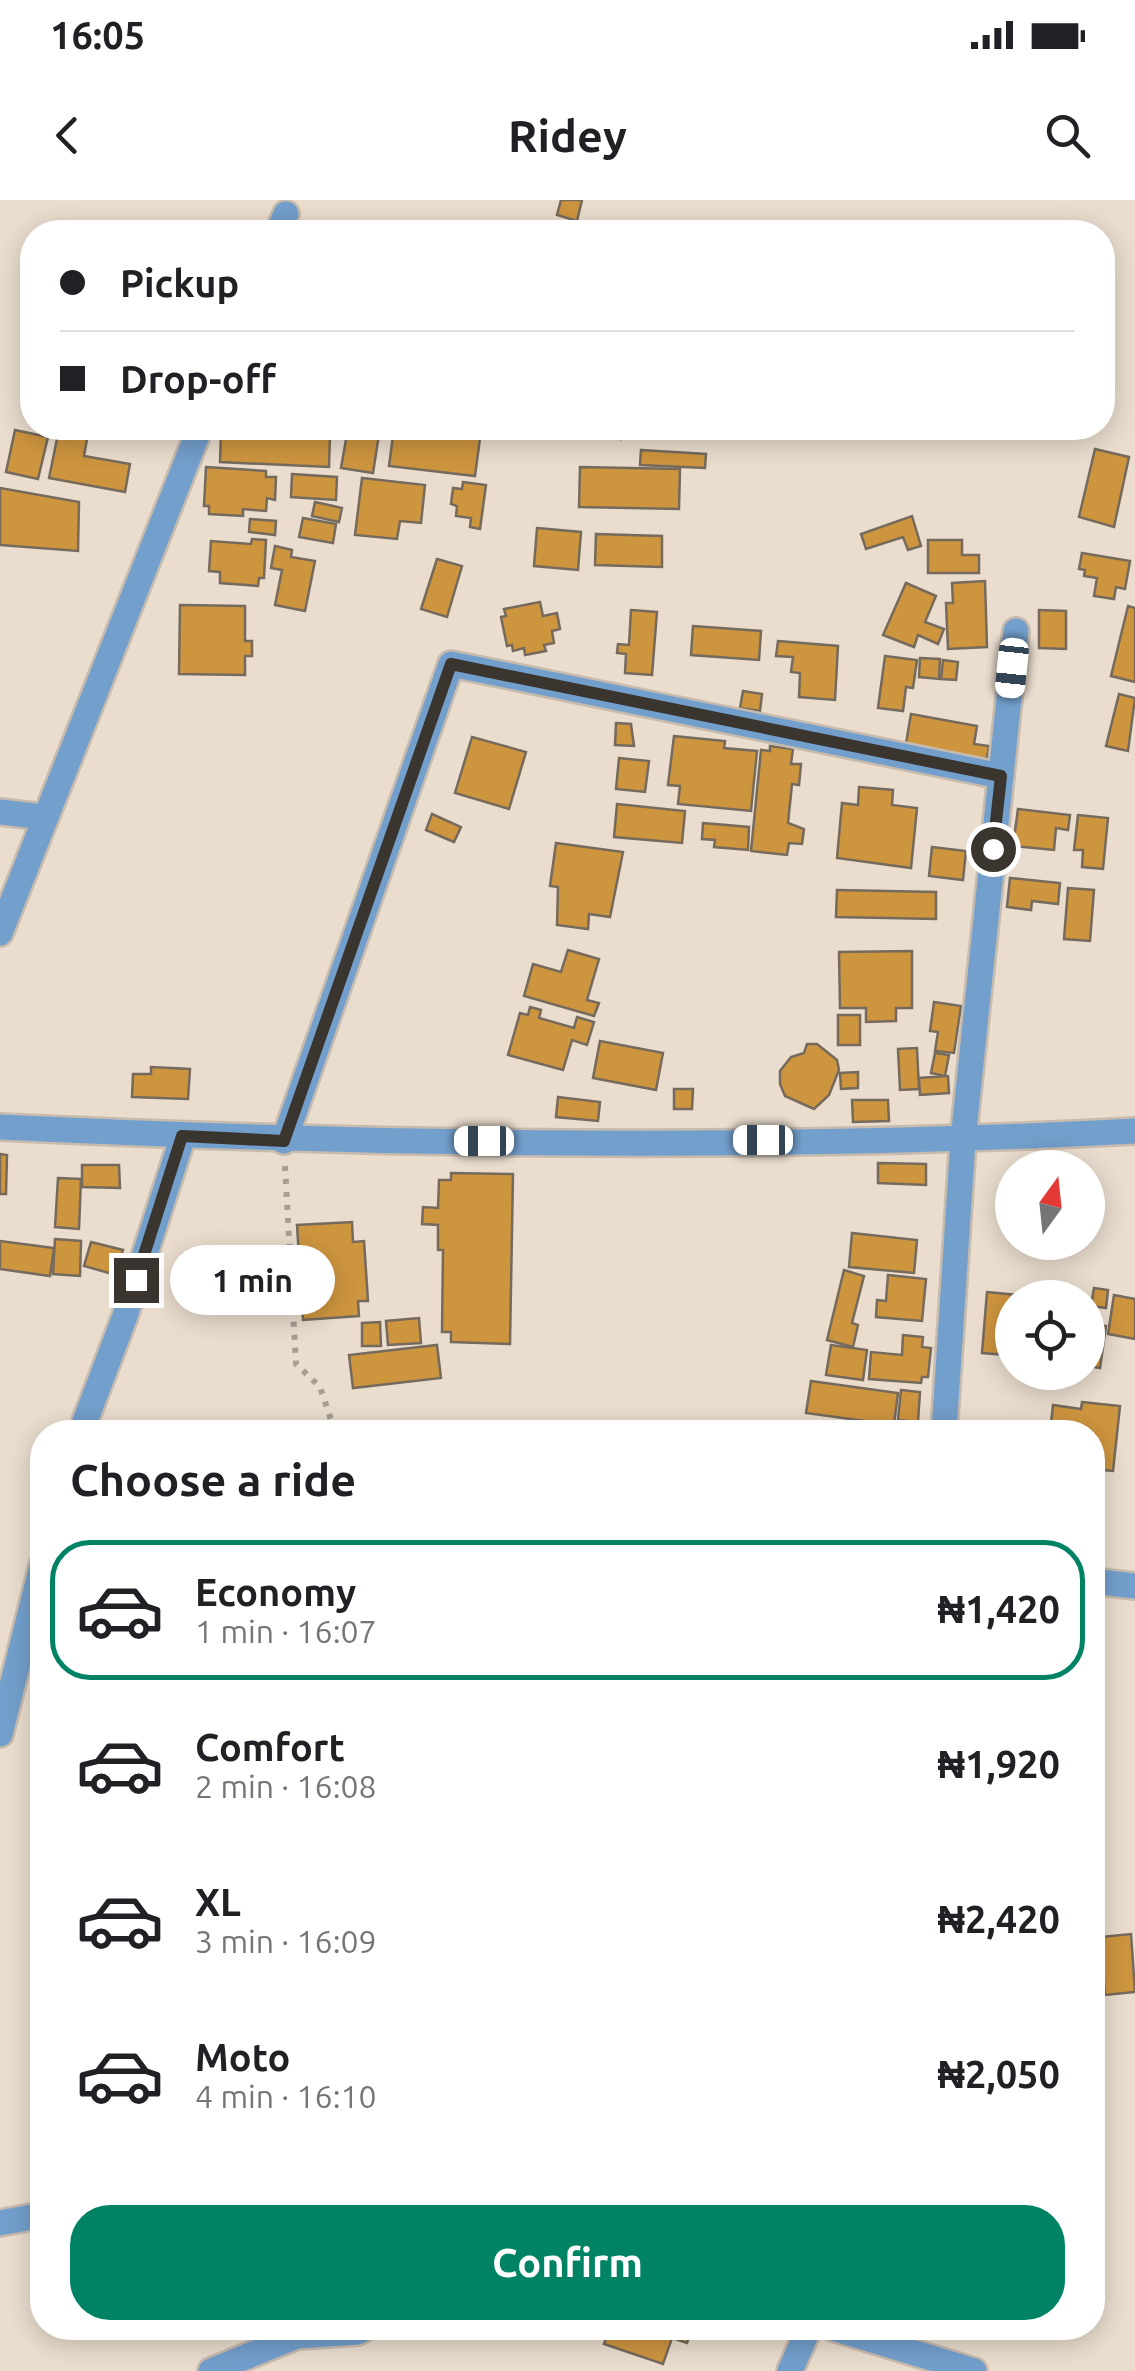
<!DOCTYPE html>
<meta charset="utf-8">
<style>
:root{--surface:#fff;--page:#f2f2f2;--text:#202124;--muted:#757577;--line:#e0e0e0;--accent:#008365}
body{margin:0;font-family:Ubuntu,sans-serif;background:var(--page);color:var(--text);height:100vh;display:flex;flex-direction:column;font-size:38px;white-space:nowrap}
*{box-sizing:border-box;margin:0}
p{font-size:32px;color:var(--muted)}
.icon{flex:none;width:55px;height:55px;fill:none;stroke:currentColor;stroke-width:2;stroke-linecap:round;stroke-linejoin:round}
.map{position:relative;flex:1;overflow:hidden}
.panel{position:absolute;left:30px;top:1220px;width:1075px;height:920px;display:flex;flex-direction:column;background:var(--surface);border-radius:40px;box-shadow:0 5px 25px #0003}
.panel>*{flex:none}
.hud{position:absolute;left:20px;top:20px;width:1095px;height:220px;border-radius:40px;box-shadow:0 5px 25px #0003;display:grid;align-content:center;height:220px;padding:0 40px;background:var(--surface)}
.needle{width:65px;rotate:15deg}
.buttons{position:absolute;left:995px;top:950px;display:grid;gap:20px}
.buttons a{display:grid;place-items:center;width:110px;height:110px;border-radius:50%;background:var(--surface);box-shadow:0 5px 25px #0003;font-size:50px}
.end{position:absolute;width:45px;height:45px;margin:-22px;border:12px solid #3a352f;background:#fff;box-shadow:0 0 0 5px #fff}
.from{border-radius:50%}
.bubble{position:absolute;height:70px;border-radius:35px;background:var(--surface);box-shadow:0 5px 25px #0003;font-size:32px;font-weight:700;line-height:70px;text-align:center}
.car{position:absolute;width:30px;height:60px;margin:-30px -15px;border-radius:12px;box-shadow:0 0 8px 2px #0007;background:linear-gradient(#fff 24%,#345 0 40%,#fff 0 76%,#345 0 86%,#fff 0)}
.hud b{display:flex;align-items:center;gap:35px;height:95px;font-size:38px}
.hud b+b{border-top:2px solid var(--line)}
.hud i{width:25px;height:25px;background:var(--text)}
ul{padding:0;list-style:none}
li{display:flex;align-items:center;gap:30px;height:140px;margin:0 20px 15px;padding:0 20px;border:5px solid transparent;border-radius:40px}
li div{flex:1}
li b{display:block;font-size:38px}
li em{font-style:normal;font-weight:700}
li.on{border-color:var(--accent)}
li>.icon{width:90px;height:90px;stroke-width:1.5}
h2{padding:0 40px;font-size:45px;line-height:120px}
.action{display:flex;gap:20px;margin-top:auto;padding:20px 40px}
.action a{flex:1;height:115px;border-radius:40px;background:var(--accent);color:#fff;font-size:40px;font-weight:700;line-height:115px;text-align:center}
.status{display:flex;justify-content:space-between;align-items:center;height:70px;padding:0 50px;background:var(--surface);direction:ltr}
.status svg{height:28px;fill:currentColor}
header{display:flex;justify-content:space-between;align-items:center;height:130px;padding:0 40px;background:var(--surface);font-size:45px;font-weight:700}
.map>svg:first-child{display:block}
.building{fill:#ce953f;stroke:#756a5c;stroke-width:2.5}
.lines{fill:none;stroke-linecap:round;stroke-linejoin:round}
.minor-casing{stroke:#c7bbae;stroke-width:30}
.path{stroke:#a79d92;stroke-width:6;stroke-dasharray:5 8;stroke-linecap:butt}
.minor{stroke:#739fcc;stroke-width:25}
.route{stroke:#3a352f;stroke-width:12}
</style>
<div class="status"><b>16:05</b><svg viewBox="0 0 49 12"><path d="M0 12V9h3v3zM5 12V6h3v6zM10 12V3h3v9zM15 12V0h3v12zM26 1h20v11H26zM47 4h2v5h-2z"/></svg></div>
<header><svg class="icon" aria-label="back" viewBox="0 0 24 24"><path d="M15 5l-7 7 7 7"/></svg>Ridey<svg class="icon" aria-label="search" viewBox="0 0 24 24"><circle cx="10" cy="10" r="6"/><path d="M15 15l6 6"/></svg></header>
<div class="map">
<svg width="1135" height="2171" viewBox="0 0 1135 2171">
<rect width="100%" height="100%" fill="#eaddce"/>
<g class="building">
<path d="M561,0H582L577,21L557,15Z"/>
<path d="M306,23L344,26L343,32H296L306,30Z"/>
<path d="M263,228L330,236L329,267L220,262L221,232L263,234Z"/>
<path d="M348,228H380L373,273L341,268Z"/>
<path d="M394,228L481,231L475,276L389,266Z"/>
<path d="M590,228H623L621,239L589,232Z"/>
<path d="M985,228H1028L1029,236L986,238Z"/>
<path d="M59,229L88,234L84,256L130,264L125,292L49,278Z"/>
<path d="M15,230L48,237L38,279L6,272Z"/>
<path d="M1095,249L1129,257L1114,327L1079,317Z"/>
<path d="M641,250L706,254L705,268L640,265Z"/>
<path d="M206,267L266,271V277H276L275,300L267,298L266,311L243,309V316L209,314V306H204Z"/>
<path d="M580,267L680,269L679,309L579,307Z"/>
<path d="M292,274L337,277L336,300L291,297Z"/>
<path d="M362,278L425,285L421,323L400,321L397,339L355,335Z"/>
<path d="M463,282L486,285L480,329L470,327L471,318L456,316L457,306L451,304L453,288L462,289Z"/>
<path d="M0,288L79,302L78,351L0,345Z"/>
<path d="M315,302L342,308L339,322L312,316Z"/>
<path d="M912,316L921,346L908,350L903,337L866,349L861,334Z"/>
<path d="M303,318L336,324L333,343L299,337Z"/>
<path d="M250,319L276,321L275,335L249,332Z"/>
<path d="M537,328L581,332L578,370L534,366Z"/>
<path d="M596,334L662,336V367L595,365Z"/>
<path d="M252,339L266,340L264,378H259L258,386L220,383V372L209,371L211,341L251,344Z"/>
<path d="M928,340H962V355H979V373H928Z"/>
<path d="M275,346L292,350L291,357L315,361L305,411L275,405L282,370L271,368Z"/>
<path d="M1082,353L1130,361L1125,389L1116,387L1114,399L1094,396L1097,378L1084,376L1085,370L1079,369Z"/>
<path d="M437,359L462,366L447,417L421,409Z"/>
<path d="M985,381L987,447L948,449L946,403H953L952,383Z"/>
<path d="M906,383L936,396L925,422L944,429L938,444L918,435L914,447L883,435Z"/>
<path d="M540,402L543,416L557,413L560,429L552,431L554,443L544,445L546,451L525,455L524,448L513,451L512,445L507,446L501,417L506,416L504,409Z"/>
<path d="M180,405L245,406V441H252V456H245V475L179,474Z"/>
<path d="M1128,406L1135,408V482L1111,476Z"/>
<path d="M631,410L657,412L652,475L625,473L626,454L617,453L618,444L629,445Z"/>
<path d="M1039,410L1066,411V449L1039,448Z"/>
<path d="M693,426L761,431L759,460L691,455Z"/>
<path d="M778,441L838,446L835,500L799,497L800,473L791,472L793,457L776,456Z"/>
<path d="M885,456L917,460L913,488L906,487L903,511L878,508Z"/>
<path d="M920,458L940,459L939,479L919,477Z"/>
<path d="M943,460L958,462L956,480L941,479Z"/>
<path d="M743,491L762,494L760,511L740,508Z"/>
<path d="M1119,494L1135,498L1128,551L1106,546Z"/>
<path d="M911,514L977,526L974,544L989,546L986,564L905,549Z"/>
<path d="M616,523L631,524L634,546L615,545Z"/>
<path d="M674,536L725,541L724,548L757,551L751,611L678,604L680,586L668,585Z"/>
<path d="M472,537L526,552L509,609L455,593Z"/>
<path d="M770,546L793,549L791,564H801L799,585L792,584L788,623L804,629L802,644L789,643L787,655L751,651L761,550L770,551Z"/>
<path d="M619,558L649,561L645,592L616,589Z"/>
<path d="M859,587L893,590L892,605L917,608L911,668L837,658L842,603L858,605Z"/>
<path d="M617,604L685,611L682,643L614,637Z"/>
<path d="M1018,609L1070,615L1068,630L1056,628L1054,650L1013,646Z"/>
<path d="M432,614L461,627L454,642L426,630Z"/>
<path d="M1078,615L1108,618L1103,669L1082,667L1083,650H1074Z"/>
<path d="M703,623L749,627L748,650L714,647L715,640L702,639Z"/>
<path d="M556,643L623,652L610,717L589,714L588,729L557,725L558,687L550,686Z"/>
<path d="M932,647L966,651L963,680L929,676Z"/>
<path d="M1010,678L1060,683L1058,704L1032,701L1031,710L1007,707Z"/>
<path d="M1068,688L1094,690L1090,741L1064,739Z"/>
<path d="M837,690L936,692V719L836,717Z"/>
<path d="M568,750L599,759L587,800L599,803L594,816L524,796L533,764L561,772Z"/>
<path d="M912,751V808H896V821L866,822V808H840L839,752Z"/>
<path d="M934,802L961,806L954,853L935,851L938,832L930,831Z"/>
<path d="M530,807L541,810L539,818L574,828L577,817L594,822L587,845L572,840L563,870L508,855L520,813L528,815Z"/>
<rect x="838" y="815" width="22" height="30"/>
<path d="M600,841L663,853L656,890L593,878Z"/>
<path d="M807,844H817L837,860L839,870L829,895L814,909L785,896L780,884V871L791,857L804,853Z"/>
<path d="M917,848L919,889L900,890L898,849Z"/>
<path d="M935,853L949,855L945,876L931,873Z"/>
<path d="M151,867L190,869L188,899L132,897L133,874H151Z"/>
<path d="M858,872V888L841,889L840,873Z"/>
<path d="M948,876L949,893L920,895L919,878Z"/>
<path d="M674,889H693L692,909H674Z"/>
<path d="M558,897L600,902L598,921L556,917Z"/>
<path d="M852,900H888L889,921L853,922Z"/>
<path d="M0,954L7,955L6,994H0Z"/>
<path d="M878,963L926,964V985L878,983Z"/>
<path d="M82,965H119L120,988L82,987Z"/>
<path d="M451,973L513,974L510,1144L451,1142V1132H442L443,1050H438V1025L422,1024L423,1007L438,1008L439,980H451Z"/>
<path d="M58,978L81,979L79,1029L55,1027Z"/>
<path d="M352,1022L353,1042L364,1041L368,1101H358L359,1116L303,1120L297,1025Z"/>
<path d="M852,1033L917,1040L914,1073L849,1067Z"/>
<path d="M55,1039L81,1041L80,1076L53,1074Z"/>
<path d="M0,1041L54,1048L50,1076L0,1069Z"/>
<path d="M91,1042L123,1050L116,1075L84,1066Z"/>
<path d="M844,1070L864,1076L852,1123L858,1125L853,1147L827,1140Z"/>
<path d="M888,1075L926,1079L922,1121L876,1117L877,1100L886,1101Z"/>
<path d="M1094,1088L1108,1090L1106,1108L1091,1106Z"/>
<path d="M987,1092L1028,1096L1012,1098L1006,1155L982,1153Z"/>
<path d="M1114,1095L1135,1099V1139L1108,1134Z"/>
<path d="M419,1118L421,1143L388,1145L386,1121Z"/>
<path d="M380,1122L381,1146H362V1123Z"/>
<path d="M1088,1123L1106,1126L1100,1168L1088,1166Z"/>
<path d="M903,1135L923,1137L922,1147L931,1148L928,1177H922L921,1183L869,1179L871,1152L902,1155Z"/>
<path d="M437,1145L441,1178L353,1188L349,1155Z"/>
<path d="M831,1145L867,1150L863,1180L826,1175Z"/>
<path d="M811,1181L898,1193L894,1225L806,1213Z"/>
<path d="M901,1190L920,1192L918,1222L898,1220Z"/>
<path d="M1082,1202L1120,1206L1113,1271L1092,1269V1232H1050L1053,1205L1081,1209Z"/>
<path d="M1131,1734L1135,1792L1105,1795L1100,1737Z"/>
<path d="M610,2128H692L687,2143L672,2138L663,2164L604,2144Z"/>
</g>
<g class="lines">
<g class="minor-casing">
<g id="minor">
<path d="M278,32L286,14"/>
<path d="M0,612L43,617"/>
<path d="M0,733L200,228"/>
<path d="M0,927C377,945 758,951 1135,931"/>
<path d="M284,941L451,464L1001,576"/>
<path d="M81,1232L125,1116L183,936"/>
<path d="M944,1232L963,940L1016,431"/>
<path d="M1092,1381L1135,1386"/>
<path d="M0,1534L42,1366"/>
<path d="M0,2023L42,2015"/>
<path d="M833,2128L974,2171"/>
<path d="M211,2171L297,2136L358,2132L365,2128"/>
<path d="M790,2171L809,2128"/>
</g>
</g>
<path class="path" d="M285,966L296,1164L320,1187L335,1232"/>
<use href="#minor" class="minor"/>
</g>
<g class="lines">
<path class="route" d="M136,1080L182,936L284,941L451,464L1001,576L993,649"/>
</g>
</svg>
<div class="buttons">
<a><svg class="needle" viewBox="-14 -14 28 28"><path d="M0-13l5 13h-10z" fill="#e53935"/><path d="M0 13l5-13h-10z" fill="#757577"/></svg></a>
<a><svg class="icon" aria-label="locate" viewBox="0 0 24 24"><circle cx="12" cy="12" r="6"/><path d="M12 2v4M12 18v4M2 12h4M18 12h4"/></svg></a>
</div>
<i class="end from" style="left:993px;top:649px"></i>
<i class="end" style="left:136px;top:1080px"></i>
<div class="bubble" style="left:170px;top:1045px;width:165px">1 min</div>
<i class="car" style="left:1012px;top:468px;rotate:186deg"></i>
<i class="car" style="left:763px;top:940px;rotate:270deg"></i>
<i class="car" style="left:484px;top:941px;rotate:270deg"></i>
<div class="hud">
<b><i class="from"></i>Pickup</b>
<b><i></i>Drop-off</b>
</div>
<section class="panel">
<h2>Choose a ride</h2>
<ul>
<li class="on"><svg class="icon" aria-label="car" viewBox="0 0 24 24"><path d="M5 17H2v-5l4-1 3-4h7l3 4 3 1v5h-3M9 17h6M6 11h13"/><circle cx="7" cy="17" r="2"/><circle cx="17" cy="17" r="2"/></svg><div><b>Economy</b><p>1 min · 16:07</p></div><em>₦1,420</em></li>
<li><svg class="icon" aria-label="car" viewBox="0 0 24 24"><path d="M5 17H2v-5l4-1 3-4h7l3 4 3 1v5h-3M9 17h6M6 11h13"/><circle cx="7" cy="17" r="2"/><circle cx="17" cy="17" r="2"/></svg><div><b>Comfort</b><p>2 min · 16:08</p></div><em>₦1,920</em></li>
<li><svg class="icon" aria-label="car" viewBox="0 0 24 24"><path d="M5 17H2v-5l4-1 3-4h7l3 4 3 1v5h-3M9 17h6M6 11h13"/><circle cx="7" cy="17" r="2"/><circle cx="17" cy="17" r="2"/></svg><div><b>XL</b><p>3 min · 16:09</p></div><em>₦2,420</em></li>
<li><svg class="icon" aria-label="car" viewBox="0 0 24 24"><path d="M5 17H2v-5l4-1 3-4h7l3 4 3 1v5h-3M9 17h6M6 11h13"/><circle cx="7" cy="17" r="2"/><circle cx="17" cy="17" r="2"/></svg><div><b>Moto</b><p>4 min · 16:10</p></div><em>₦2,050</em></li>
</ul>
<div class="action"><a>Confirm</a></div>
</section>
</div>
